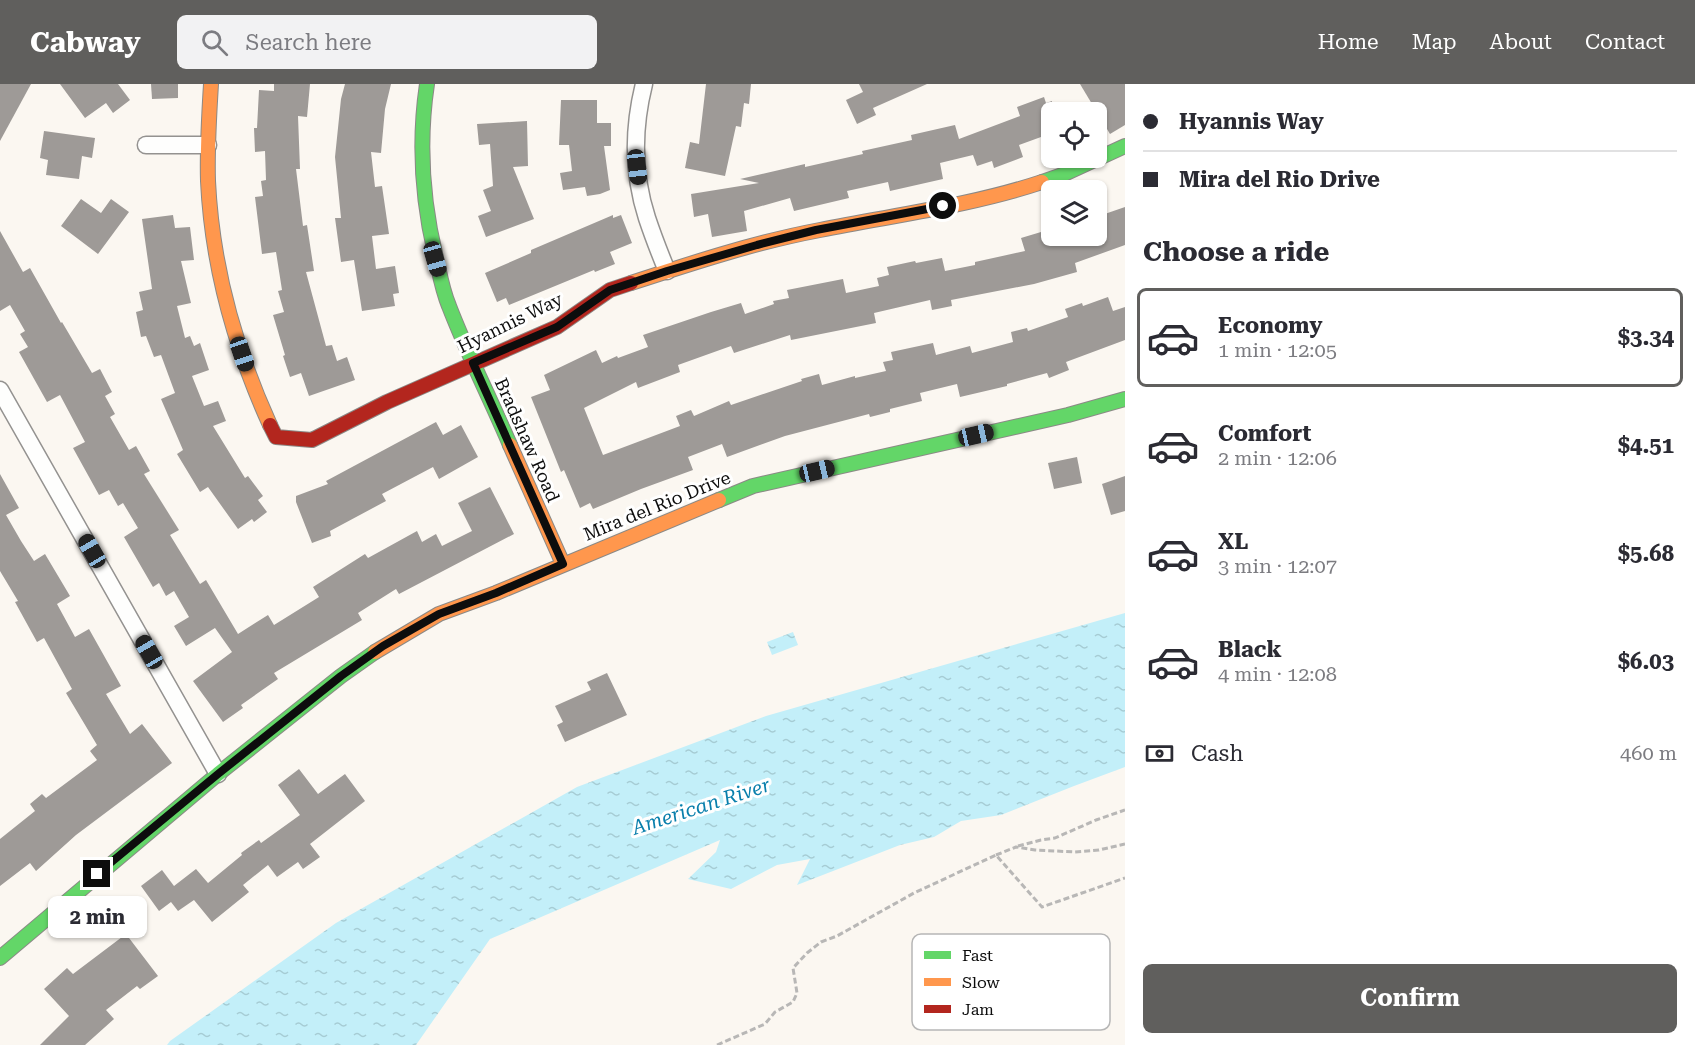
<!DOCTYPE html>
<meta charset="utf-8">
<style>
:root{--surface:#fff;--page:#f2f2f3;--text:#2b2b33;--muted:#7c7c81;--line:#e1e1e2;--accent:#605f5d}
body{margin:0;font-family:"Roboto Serif",serif;background:var(--page);color:var(--text);height:100vh;display:flex;flex-direction:column;font-size:22px;white-space:nowrap}
*{box-sizing:border-box;margin:0}
p{font-size:20px;color:var(--muted)}
.icon{flex:none;width:33px;height:33px;fill:none;stroke:currentColor;stroke-width:2;stroke-linecap:round;stroke-linejoin:round}
.map{position:relative;flex:1;overflow:hidden}
.details{display:flex;flex-direction:column;background:var(--surface);width:570px}
.details>*{flex:none}
.hud{display:grid;align-content:center;height:132px;padding:0 18px;background:var(--surface)}
.controls{position:absolute;left:1041px;top:18px;display:grid;gap:12px}
.controls a{display:grid;place-items:center;width:66px;height:66px;border-radius:9px;background:var(--surface);box-shadow:0 2px 4px #0004;font-size:30px}
.end{position:absolute;width:27px;height:27px;margin:-14px;border:8px solid #0d0d0d;background:#fff;box-shadow:0 0 0 3px #fff}
.from{border-radius:50%}
.bubble{position:absolute;height:42px;border-radius:9px;background:var(--surface);box-shadow:0 2px 4px #0004;font-size:20px;font-weight:700;line-height:42px;text-align:center}
.car{position:absolute;width:18px;height:36px;margin:-18px -9px;border-radius:8px;box-shadow:0 0 4px 2px #0007;background:linear-gradient(#222 24%,#8ab4d8 0 40%,#222 0 76%,#8ab4d8 0 86%,#222 0)}
.hud b{display:flex;align-items:center;gap:21px;height:57px;font-size:22px}
.hud b+b{border-top:2px solid var(--line)}
.hud i{width:15px;height:15px;background:var(--text)}
ul{padding:0;list-style:none}
li{display:flex;align-items:center;gap:18px;height:99px;margin:0 12px 9px;padding:0 6px;border:3px solid transparent;border-radius:9px}
li div{flex:1}
li b{display:block;font-size:22px}
li em{font-style:normal;font-weight:700}
li.on{border-color:var(--accent)}
li>.icon{width:54px;height:54px;stroke-width:1.5}
h2{padding:0 18px;font-size:27px;line-height:72px}
.pay{display:flex;align-items:center;gap:15px;height:66px;padding:0 18px;font-size:22px}
.pay p{margin-inline-start:auto}
.action{display:flex;gap:12px;margin-top:auto;padding:12px 18px}
.action a{flex:1;height:69px;border-radius:9px;background:var(--accent);color:#fff;font-size:24px;font-weight:700;line-height:69px;text-align:center}
header{display:flex;align-items:center;gap:36px;box-sizing:border-box;height:84px;padding:0 30px;background:var(--accent);color:#fff}
header strong{font-size:28px}
nav{display:flex;gap:33px;margin-inline-start:auto;font-size:21px}
.search{width:420px;height:54px;background:var(--page);display:flex;align-items:center;gap:15px;box-sizing:border-box;padding:0 21px;border-radius:9px;color:var(--muted);font-size:22px}
main{display:flex;flex:1;min-height:0}
.map>svg:first-child{display:block}
.water{fill:url(#water-ripples)}
.building{fill:#9e9a97}
.lines{fill:none;stroke-linecap:round;stroke-linejoin:round}
.street-casing{stroke:#949290;stroke-width:19}
.fast-casing{stroke:#8b8986;stroke-width:16}
.slow-casing{stroke:#8b8986;stroke-width:16}
.jam-casing{stroke:#8b8986;stroke-width:16}
.path{stroke:#b8b7b6;stroke-width:3;stroke-dasharray:6 3;stroke-linecap:butt}
.street{stroke:#fefefd;stroke-width:16}
.fast{stroke:#63d668;stroke-width:14}
.slow{stroke:#ff974d;stroke-width:14}
.jam{stroke:#b3261e;stroke-width:14}
.route{stroke:#0d0d0d;stroke-width:8}
.labels{text-anchor:middle;stroke-width:6;stroke-linejoin:round;paint-order:stroke}
.street-label{font-size:18px;fill:#0d0d0d;stroke:#fff}
.water-label{font-size:20px;font-style:italic;fill:#097fac;stroke:#fff}
.key{fill:#fff;stroke:#b6b6b6;stroke-width:1.5}
.key-label{font-size:16px;fill:#0d0d0d}
</style>
<header>
<strong>Cabway</strong>
<div class="search"><svg class="icon" aria-label="search" viewBox="0 0 24 24"><circle cx="10" cy="10" r="6"/><path d="M15 15l6 6"/></svg>Search here</div>
<nav><a>Home</a><a>Map</a><a>About</a><a>Contact</a></nav>
</header>
<main>
<div class="map">
<svg width="1125" height="961" viewBox="0 0 1125 961">
<defs>
<pattern id="water-ripples" width="26" height="14" patternUnits="userSpaceOnUse" patternTransform="scale(1.5)"><rect width="26" height="14" fill="#c3eff9"/><path d="M2 4q2-2 4 0t4 0M15 11q2-2 4 0t4 0" fill="none" stroke="#a6ccd4"/></pattern>
</defs>
<rect width="100%" height="100%" fill="#fbf7f1"/>
<g class="water">
<path d="M1125,529V683L1074,702L1001,731L961,737L934,753L900,761L797,801L810,775L777,781L731,805L688,795L716,768L720,756L490,855L416,961H167L170,957L336,839L577,703L766,632Z"/>
<path d="M793,548L798,561L772,571L767,558Z"/>
</g>
<g class="building">
<path d="M0,0H31L0,57Z"/>
<path d="M60,0H118L130,16L113,29L106,19L85,34Z"/>
<path d="M151,0H178V14L152,15Z"/>
<path d="M274,0H310L307,33L298,32L300,85H296L303,142L307,141L314,187L306,188L326,262L332,261L337,277L347,273L355,296L309,312L301,289L290,293L283,272L285,271L273,231L284,228L278,207L282,206L276,168L262,170L255,113L263,112L261,97L266,96L265,67L255,68L254,44H257L259,6L274,7Z"/>
<path d="M345,0H391L385,25L381,69L371,68L375,103L382,102L389,150L372,152L376,185L395,182L399,209L393,210L395,222L362,227L354,176L341,178L335,134H341L335,73L341,15Z"/>
<path d="M706,0H751L749,20L744,19L741,43L736,42L725,92L685,84L690,58L699,60Z"/>
<path d="M859,0H927L873,24L876,31L857,40L846,16L863,8Z"/>
<path d="M1080,0H1125V41L1110,50Z"/>
<path d="M1044,13L1046,19L1052,17V49L1019,61L1023,73L994,84L992,77L977,82L973,71L940,79L943,95L890,107L888,98L847,107L849,114L794,127L790,114L744,127L747,147L712,153L708,130L694,133L691,110L759,99L740,95L805,80V83L863,70L862,67L912,56L911,51L955,41L959,55L1020,32L1017,23Z"/>
<path d="M561,16H597V39H611V62H604L610,106L600,110L587,112L585,103L563,106L560,89L572,87L569,61H559Z"/>
<path d="M527,37L528,82L513,83L534,135L486,153L478,132L491,127L483,106L493,102L490,60L479,61L477,40Z"/>
<path d="M44,47L95,54L92,74L82,72L79,95L46,91L48,76L40,74Z"/>
<path d="M81,115L101,129L111,115L129,128L98,170L61,142Z"/>
<path d="M1125,123V161L1075,179L1077,188L1034,200L951,216L952,222L932,226L930,216L874,229L876,239L791,256L790,251L734,269L731,262L678,281L680,288L638,304L636,298L584,324L603,371L680,342L676,332L691,326L694,332L729,317L731,321L802,297L801,295L819,290L822,301L855,292V294L886,287L883,278L893,276L891,268L933,259L936,271L970,262L972,269L1013,258L1011,248L1027,244L1028,247L1068,233L1065,225L1082,219L1083,222L1108,213L1113,227L1125,223V256L1066,278L1069,286L1049,294L1047,289L1007,300V302L960,313L957,300L920,309L922,317L890,325V328L870,333L869,330L785,352L727,373L722,360L688,373L693,386L641,405L593,425L590,419L580,424L564,386L561,388L531,313L550,306L544,291L596,266L602,279L617,272L618,274L648,263L643,251L711,228L741,219L745,230L774,220L773,217L789,214L787,206L843,195L846,209L879,202L877,194L889,191L887,183L915,177L916,179L942,174L945,187L975,181V178L1025,167L1021,154L1041,148L1045,161L1080,152H1096V133Z"/>
<path d="M173,131L175,144L190,143L194,176L181,177L191,219L177,222L185,254L190,252L194,262L200,259L209,286L192,292L204,322L218,317L226,337L213,342L245,394L248,392L263,412L258,416L267,428L254,438L252,435L238,445L208,403L200,408L177,370L183,366L161,315L175,309L161,271L154,273L146,252L141,253L136,228L143,226L139,208L152,205L142,135Z"/>
<path d="M613,131V134L621,131L632,159L610,168L615,180L595,188L594,186L509,221L506,214L497,218L485,189L531,169V166Z"/>
<path d="M0,147L23,188L30,184L61,239L62,238L92,289L100,285L112,308L105,312L115,330L110,333L129,366L136,362L150,387L144,390L179,446L170,451L200,500L206,496L238,550L268,531L274,541L319,513L313,503L365,470L368,474L417,447L422,458L436,450L442,462L472,447L458,419L490,403L514,450L399,510L396,505L358,529L362,536L274,589L278,595L241,621L243,624L223,638L193,597L232,568L215,544L186,562L174,542L189,533L174,507L166,512L159,499L153,503L124,453L138,444L123,419L118,422L109,406L99,411L73,364L85,358L60,311L47,318L19,268L28,263L20,250L25,247L10,221L0,227Z"/>
<path d="M436,338L443,351L461,341L478,373L439,395L433,383L382,410L386,417L330,447L331,452L312,459L296,418V412L328,400L326,397Z"/>
<path d="M1077,373L1082,399L1054,405L1048,379Z"/>
<path d="M0,390L19,424L6,431L21,457L34,477L45,470L70,512L57,520L75,553L89,545L121,602L106,610L130,650L142,640L172,679L76,751L36,787L30,779L0,802V755L35,727L30,720L42,710L46,714L97,676L90,667L97,661L66,609L72,605L44,554L37,558L15,518L18,517L0,487Z"/>
<path d="M1125,392V427L1111,431L1102,400Z"/>
<path d="M607,589L627,631L565,658L557,641L563,638L555,622L591,606L587,598Z"/>
<path d="M299,685L318,710L345,690L365,717L310,760L320,773L303,785L298,778L277,793L268,781L243,801L249,808L212,838L194,816L178,827L171,818L159,827L141,802L162,786L174,802L196,785L208,799L242,771L241,769L259,756L261,759L300,731L278,701Z"/>
<path d="M126,850L158,892L140,905L137,902L106,926L114,935L85,961H40L69,932L44,905L67,884L73,890Z"/>
</g>
<g class="lines">
<g class="street-casing">
<g id="street">
<path d="M644,0C633,44 633,91 647,134C653,152 660,170 667,187"/>
<path d="M146,61H208"/>
<path d="M0,306L218,690"/>
</g>
</g>
<g class="fast-casing">
<g id="fast">
<path d="M427,0C418,60 422,118 437,178C440,192 443,208 449,222C467,269 490,314 510,361"/>
<path d="M1042,98L1062,91L1125,62"/>
<path d="M719,416L753,402L1068,331L1125,315"/>
<path d="M0,874L218,690L341,592L375,568"/>
</g>
</g>
<g class="slow-casing">
<g id="slow">
<path d="M211,0C209,32 207,65 208,97C212,181 235,264 270,341"/>
<path d="M631,199C692,179 756,158 820,146C894,131 970,122 1042,98"/>
<path d="M510,361L563,480"/>
<path d="M375,568L439,530L496,509L719,416"/>
</g>
</g>
<g class="jam-casing">
<path id="jam" d="M270,341L276,353L312,356L387,318L557,243L610,206L631,199"/>
</g>
<g class="path">
<path d="M1018,762L1041,756L1055,754L1096,736L1125,726"/>
<path d="M996,771L1016,763L1035,766L1075,768L1099,766L1125,760"/>
<path d="M717,961L765,940L775,928L793,918L797,909L793,884L807,869L821,858L837,852L914,809L996,771L1042,823L1125,794"/>
</g>
<use href="#street" class="street"/>
<use href="#fast" class="fast"/>
<use href="#slow" class="slow"/>
<use href="#jam" class="jam"/>
</g>
<g class="lines">
<path class="route" d="M97,790L218,690L341,592L383,562L439,530L496,509L563,480L473,279L557,243L610,206L667,187L757,161L816,146L943,122"/>
</g>
<g class="labels">
<g class="street-label">
<text transform="translate(510 239) rotate(-26)" y="6">Hyannis Way</text>
<text transform="translate(527 356) rotate(66)" y="6">Bradshaw Road</text>
<text transform="translate(657 422) rotate(-22)" y="6">Mira del Rio Drive</text>
</g>
<g class="water-label">
<text transform="translate(701 722) rotate(-18)" y="7">American River</text>
</g>
</g>
<rect x="912" y="850" width="198" height="96" rx="9" class="key"/>
<rect x="924" y="867" width="27" height="8" fill="#63d668"/>
<rect x="924" y="894" width="27" height="8" fill="#ff974d"/>
<rect x="924" y="921" width="27" height="8" fill="#b3261e"/>
<g class="key-label">
<text x="962" y="877">Fast</text>
<text x="962" y="904">Slow</text>
<text x="962" y="931">Jam</text>
</g>
</svg>
<div class="controls">
<a><svg class="icon" aria-label="locate" viewBox="0 0 24 24"><circle cx="12" cy="12" r="6"/><path d="M12 2v4M12 18v4M2 12h4M18 12h4"/></svg></a>
<a><svg class="icon" aria-label="layers" viewBox="0 0 24 24"><path d="M12 4l9 5-9 5-9-5zM3 14l9 5 9-5"/></svg></a>
</div>
<i class="end from" style="left:943px;top:122px"></i>
<i class="end" style="left:97px;top:790px"></i>
<div class="bubble" style="left:48px;top:812px;width:99px">2 min</div>
<i class="car" style="left:637px;top:83px;rotate:173deg"></i>
<i class="car" style="left:435px;top:175px;rotate:164deg"></i>
<i class="car" style="left:242px;top:270px;rotate:161deg"></i>
<i class="car" style="left:976px;top:351px;rotate:77deg"></i>
<i class="car" style="left:817px;top:387px;rotate:77deg"></i>
<i class="car" style="left:92px;top:467px;rotate:330deg"></i>
<i class="car" style="left:149px;top:568px;rotate:330deg"></i>
</div>
<section class="details">
<div class="hud">
<b><i class="from"></i>Hyannis Way</b>
<b><i></i>Mira del Rio Drive</b>
</div>
<h2>Choose a ride</h2>
<ul>
<li class="on"><svg class="icon" aria-label="car" viewBox="0 0 24 24"><path d="M5 17H2v-5l4-1 3-4h7l3 4 3 1v5h-3M9 17h6M6 11h13"/><circle cx="7" cy="17" r="2"/><circle cx="17" cy="17" r="2"/></svg><div><b>Economy</b><p>1 min · 12:05</p></div><em>$3.34</em></li>
<li><svg class="icon" aria-label="car" viewBox="0 0 24 24"><path d="M5 17H2v-5l4-1 3-4h7l3 4 3 1v5h-3M9 17h6M6 11h13"/><circle cx="7" cy="17" r="2"/><circle cx="17" cy="17" r="2"/></svg><div><b>Comfort</b><p>2 min · 12:06</p></div><em>$4.51</em></li>
<li><svg class="icon" aria-label="car" viewBox="0 0 24 24"><path d="M5 17H2v-5l4-1 3-4h7l3 4 3 1v5h-3M9 17h6M6 11h13"/><circle cx="7" cy="17" r="2"/><circle cx="17" cy="17" r="2"/></svg><div><b>XL</b><p>3 min · 12:07</p></div><em>$5.68</em></li>
<li><svg class="icon" aria-label="car" viewBox="0 0 24 24"><path d="M5 17H2v-5l4-1 3-4h7l3 4 3 1v5h-3M9 17h6M6 11h13"/><circle cx="7" cy="17" r="2"/><circle cx="17" cy="17" r="2"/></svg><div><b>Black</b><p>4 min · 12:08</p></div><em>$6.03</em></li>
</ul>
<div class="pay"><svg class="icon" aria-label="cash" viewBox="0 0 24 24"><path d="M3 7h18v10H3z"/><circle cx="12" cy="12" r="2"/></svg>Cash<p>460 m</p></div>
<div class="action"><a>Confirm</a></div>
</section>
</main>
